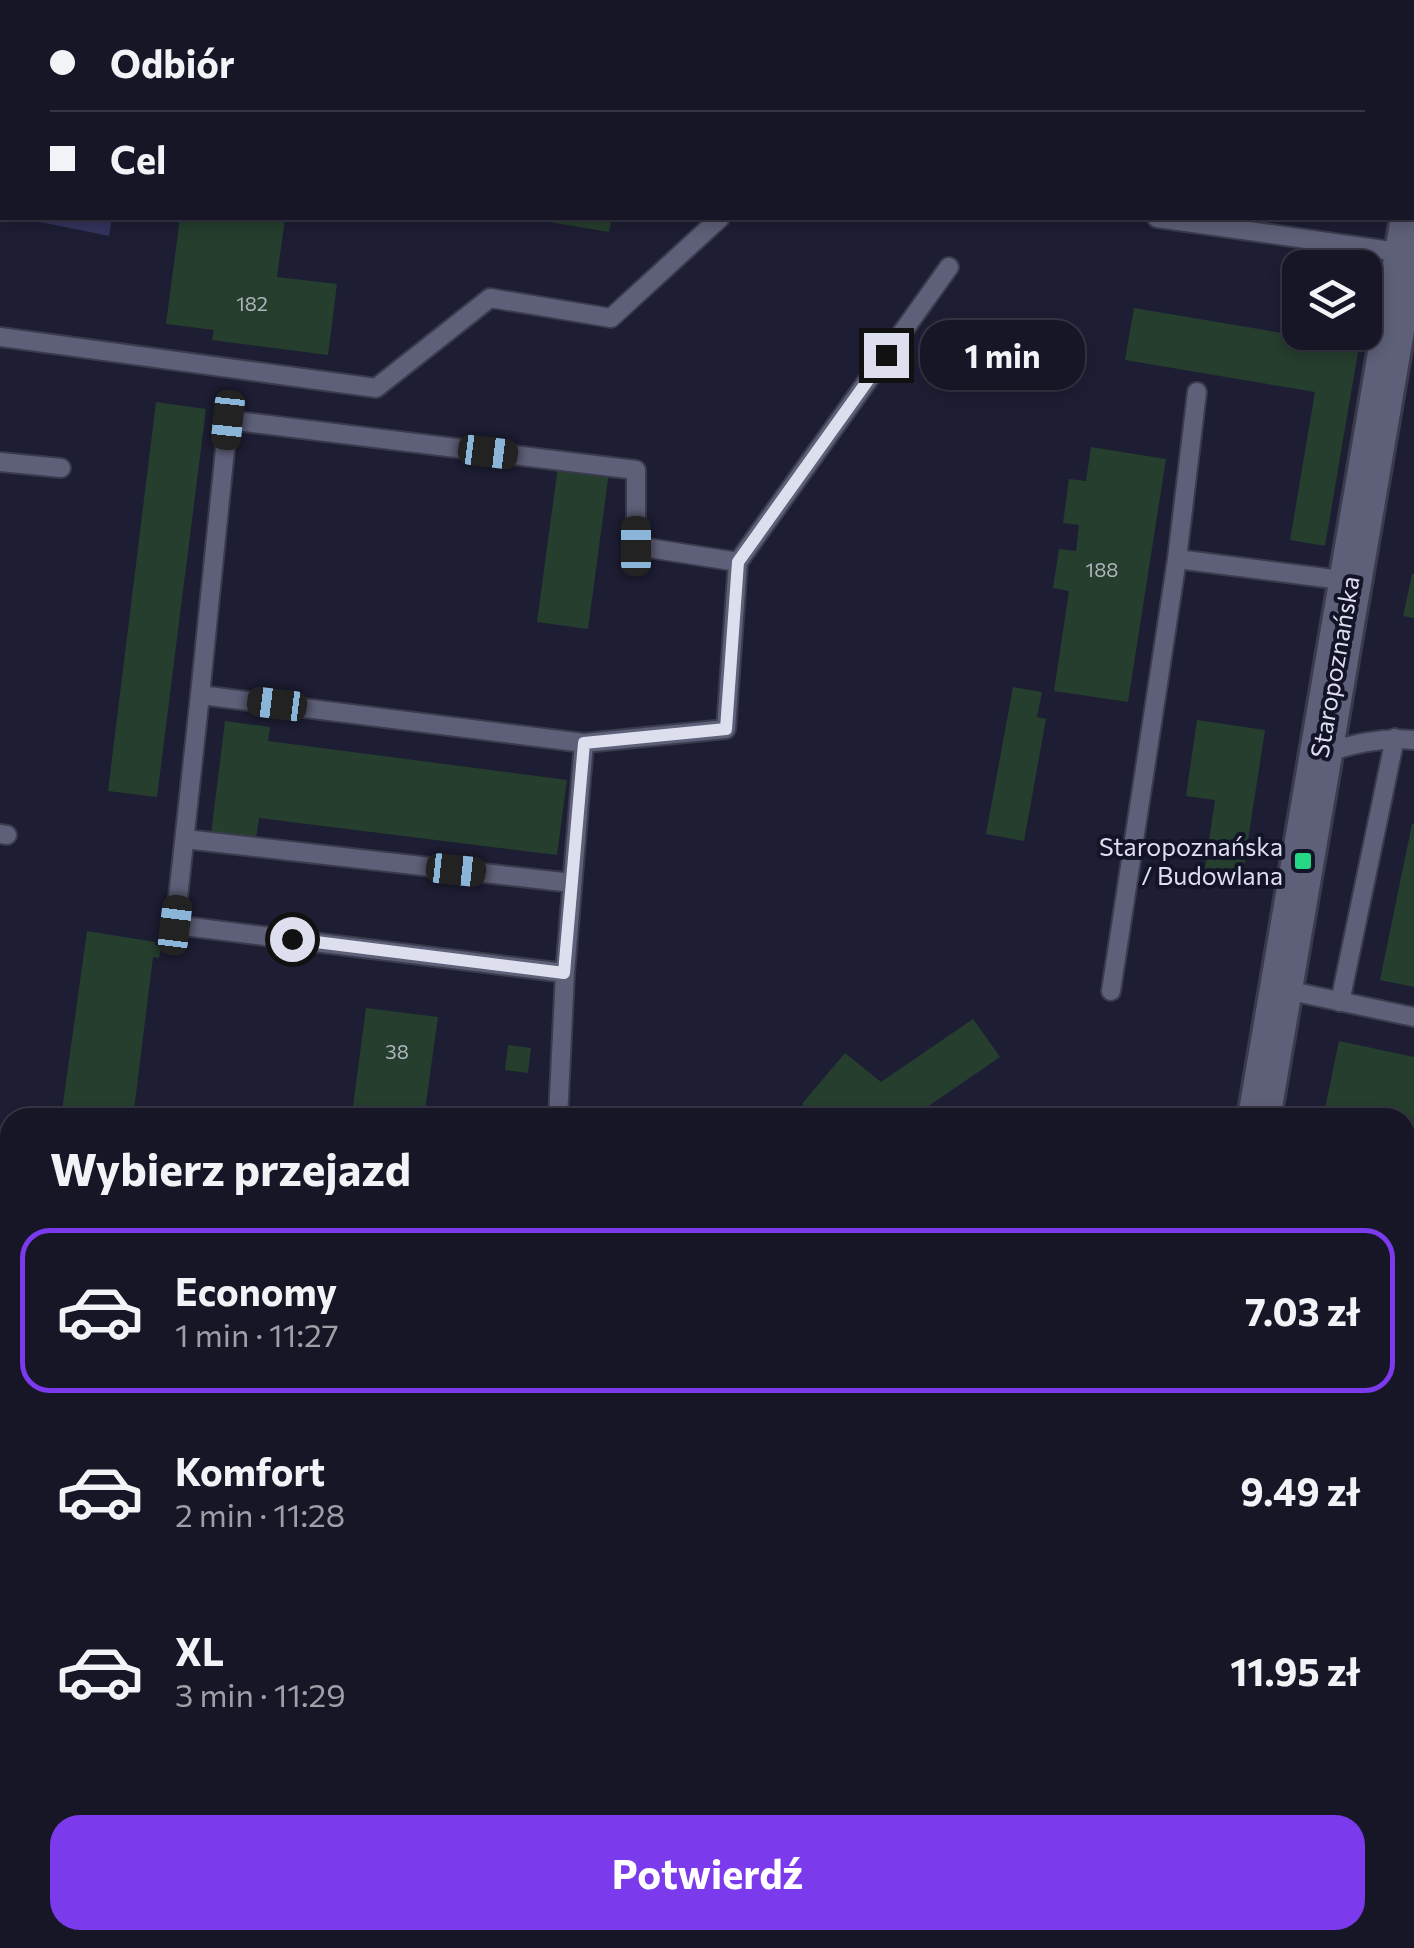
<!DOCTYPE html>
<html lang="pl">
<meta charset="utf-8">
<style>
:root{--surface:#161627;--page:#232333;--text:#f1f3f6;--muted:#9e9fa7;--line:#353544;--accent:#7c3aed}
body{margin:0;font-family:Commissioner,sans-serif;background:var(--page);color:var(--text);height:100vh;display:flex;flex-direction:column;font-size:38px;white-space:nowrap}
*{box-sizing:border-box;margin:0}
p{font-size:32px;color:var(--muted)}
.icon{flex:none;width:55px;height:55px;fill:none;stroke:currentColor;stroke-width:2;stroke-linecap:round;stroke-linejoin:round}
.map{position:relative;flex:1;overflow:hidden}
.side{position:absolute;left:0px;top:1108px;width:1415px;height:842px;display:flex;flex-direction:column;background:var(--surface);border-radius:30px 30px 0 0;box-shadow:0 5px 15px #0003,0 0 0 2px var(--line)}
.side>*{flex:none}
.guide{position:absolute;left:0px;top:0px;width:1415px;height:220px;box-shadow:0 5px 15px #0003,0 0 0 2px var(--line);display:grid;align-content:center;height:220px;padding:0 50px;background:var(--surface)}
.tools{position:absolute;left:1282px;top:250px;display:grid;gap:20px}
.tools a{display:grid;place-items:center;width:100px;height:100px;border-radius:20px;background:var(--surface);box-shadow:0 5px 15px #0003,0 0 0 2px var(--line);font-size:50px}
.end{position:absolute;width:45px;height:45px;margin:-22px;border:12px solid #dddeee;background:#111;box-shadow:0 0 0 5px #111}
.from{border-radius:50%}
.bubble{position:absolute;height:70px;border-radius:30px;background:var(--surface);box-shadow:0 5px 15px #0003,0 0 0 2px var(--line);font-size:32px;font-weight:700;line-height:70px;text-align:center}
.car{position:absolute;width:30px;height:60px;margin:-30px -15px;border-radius:12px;box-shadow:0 0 8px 2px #0007;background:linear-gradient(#222 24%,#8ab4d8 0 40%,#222 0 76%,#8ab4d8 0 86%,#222 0)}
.guide b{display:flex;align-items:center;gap:35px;height:95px;font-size:38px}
.guide b+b{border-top:2px solid var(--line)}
.guide i{width:25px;height:25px;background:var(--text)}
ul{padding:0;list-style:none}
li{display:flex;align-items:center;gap:30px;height:165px;margin:0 20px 15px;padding:0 30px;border:5px solid transparent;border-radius:30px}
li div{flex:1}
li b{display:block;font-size:38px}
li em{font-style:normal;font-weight:700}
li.on{border-color:var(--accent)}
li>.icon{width:90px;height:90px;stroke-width:1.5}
h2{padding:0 50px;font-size:45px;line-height:120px}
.primary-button{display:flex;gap:20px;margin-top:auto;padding:20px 50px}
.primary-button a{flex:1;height:115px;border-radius:30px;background:var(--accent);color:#fff;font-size:40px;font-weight:700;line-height:115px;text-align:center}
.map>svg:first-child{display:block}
.green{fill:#33335e}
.building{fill:#253e2e}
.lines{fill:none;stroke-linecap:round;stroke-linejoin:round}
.service-casing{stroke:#3b3b4e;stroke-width:22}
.minor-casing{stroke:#3b3b4e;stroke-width:40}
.tertiary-casing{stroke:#3b3b4e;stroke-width:48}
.service{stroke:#5e6079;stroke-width:18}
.minor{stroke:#5e6079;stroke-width:35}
.tertiary{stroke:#5e6079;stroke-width:42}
.rail{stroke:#b6b7c9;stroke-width:8;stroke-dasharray:5 10;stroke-linecap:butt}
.route{stroke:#dddeee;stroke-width:12}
.poi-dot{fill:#26d885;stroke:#141429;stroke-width:4}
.labels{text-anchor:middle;stroke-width:8;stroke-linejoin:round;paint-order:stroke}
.number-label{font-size:20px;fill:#afb6be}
.street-label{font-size:25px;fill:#dddeee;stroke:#141429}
.poi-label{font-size:25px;fill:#dddeee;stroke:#141429;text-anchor:end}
</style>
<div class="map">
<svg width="1414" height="1948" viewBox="0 0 1414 1948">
<rect width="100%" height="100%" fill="#1d1e34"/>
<g class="green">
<path d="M0,0H148L147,2H2V214L0,213Z"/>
<path d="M20,218H112L109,236Z"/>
<path d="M0,1269L10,1270V1518L0,1514Z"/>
<path d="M0,1570L10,1574V1633L0,1629Z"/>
<path d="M805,1940H939L959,1948H826Z"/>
<path d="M1133,1940H1199L1219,1948H1131Z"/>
</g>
<g class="building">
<path d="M180,218H285L277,277L337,284L328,355L212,340L214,330L166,324Z"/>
<path d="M538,218H612L609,232L538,220Z"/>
<path d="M1297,258L1330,266L1300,268V320L1284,317Z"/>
<path d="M1134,308L1359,346L1325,546L1290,540L1315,392L1125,360Z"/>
<path d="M156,402L206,409L157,797L108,791Z"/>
<path d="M1091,447L1166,459L1128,702L1054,691L1069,591L1053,588L1059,549L1076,551L1079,525L1063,523L1069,479L1086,481Z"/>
<path d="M558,466L609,472L588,629L537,622Z"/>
<path d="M1412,574H1414V618L1403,616Z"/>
<path d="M1013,687L1042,692L1037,717L1046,719L1024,841L986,834Z"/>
<path d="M1197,720L1265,730L1242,879L1204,874L1215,800L1186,796Z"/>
<path d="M225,721L270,727L268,741L567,780L557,855L259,818L256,839L211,834Z"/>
<path d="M1412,824H1414V987L1380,980Z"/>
<path d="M87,931L155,942V945L161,946L159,958L153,957L133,1118H61Z"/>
<path d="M366,1008L438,1017L424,1118H375L352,1114Z"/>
<path d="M973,1019L1000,1057L911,1118H810L802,1104L845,1053L881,1082Z"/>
<path d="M1339,1041L1414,1057V1168L1405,1166V1118H1323Z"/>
<path d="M508,1045L531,1048L528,1073L505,1070Z"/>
<path d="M1405,1260L1414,1262V1337L1405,1335Z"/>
<path d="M1405,1664L1414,1666V1824L1405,1822Z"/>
</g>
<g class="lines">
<g class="service-casing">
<g id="service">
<path d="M1105,0L1117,2"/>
<path d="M1388,0L1414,2"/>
<path d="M602,2L603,0"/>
<path d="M706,2V0"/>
<path d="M803,2L804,0"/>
<path d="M1316,2V0"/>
<path d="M1412,173H1414"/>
<path d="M1157,218L1405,253"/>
<path d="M0,337L376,388L490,298L611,318L720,218"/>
<path d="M0,462L61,468"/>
<path d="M1177,559L1197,392"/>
<path d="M738,562L949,267"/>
<path d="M200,695L228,420L636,470V546L738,562L726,729L584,743"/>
<path d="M1321,754C1353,744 1380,737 1414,740"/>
<path d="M0,834L7,835"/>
<path d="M185,839L572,883"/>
<path d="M1281,989L1414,1017"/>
<path d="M1111,991L1177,559L1349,581"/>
<path d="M1340,1002L1395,738"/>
<path d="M558,1118L565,973L584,743L200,695L175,925L565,973"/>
<path d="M1405,1209L1414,1211"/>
</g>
</g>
<g class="minor-casing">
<path id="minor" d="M0,1243H10"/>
</g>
<g class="tertiary-casing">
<g id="tertiary">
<path d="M1259,1118L1412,218"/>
<path d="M1405,1416L1414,1418"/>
<path d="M1097,1948L1100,1940"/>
</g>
</g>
<use href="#service" class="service"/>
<use href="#minor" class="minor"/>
<use href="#tertiary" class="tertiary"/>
<g class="rail">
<path d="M0,1530L10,1534"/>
<path d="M0,1555L10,1559"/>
<path d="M983,1940L1004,1948"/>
<path d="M1047,1940L1068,1948"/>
</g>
</g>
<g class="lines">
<path class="route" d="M292,939L564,973L584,743L726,729L738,562L886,355"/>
</g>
<rect class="poi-dot" x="1293" y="851" width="20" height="20" rx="5"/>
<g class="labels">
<g class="number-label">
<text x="252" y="311">182</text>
<text x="1102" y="577">188</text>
<text x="397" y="1059">38</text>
</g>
<g class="street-label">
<text transform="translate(1335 667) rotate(-80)" y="9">Staropoznańska</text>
</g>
<g class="poi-label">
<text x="1283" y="856">Staropoznańska<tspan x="1283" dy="29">/ Budowlana</tspan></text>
</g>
</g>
</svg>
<div class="tools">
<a><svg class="icon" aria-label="layers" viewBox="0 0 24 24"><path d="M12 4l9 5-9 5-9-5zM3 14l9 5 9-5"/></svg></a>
</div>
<i class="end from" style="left:292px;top:939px"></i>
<i class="end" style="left:886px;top:355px"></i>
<div class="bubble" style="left:920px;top:320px;width:165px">1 min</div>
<i class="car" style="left:228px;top:420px;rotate:186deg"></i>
<i class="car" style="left:488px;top:452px;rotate:97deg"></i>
<i class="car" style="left:636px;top:546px;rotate:0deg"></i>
<i class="car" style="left:277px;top:704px;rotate:277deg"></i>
<i class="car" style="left:456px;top:870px;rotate:96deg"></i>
<i class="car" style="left:175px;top:925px;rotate:7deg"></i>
<div class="guide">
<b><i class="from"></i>Odbiór</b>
<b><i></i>Cel</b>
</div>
<section class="side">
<h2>Wybierz przejazd</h2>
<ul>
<li class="on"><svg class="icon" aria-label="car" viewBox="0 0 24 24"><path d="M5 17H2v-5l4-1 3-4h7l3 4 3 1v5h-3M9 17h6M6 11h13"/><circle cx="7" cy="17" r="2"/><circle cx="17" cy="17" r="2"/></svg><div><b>Economy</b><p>1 min · 11:27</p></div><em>7.03 zł</em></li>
<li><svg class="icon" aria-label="car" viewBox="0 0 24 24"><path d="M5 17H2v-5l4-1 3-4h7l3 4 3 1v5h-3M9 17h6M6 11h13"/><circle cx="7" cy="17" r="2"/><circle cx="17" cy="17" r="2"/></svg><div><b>Komfort</b><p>2 min · 11:28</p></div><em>9.49 zł</em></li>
<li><svg class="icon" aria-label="car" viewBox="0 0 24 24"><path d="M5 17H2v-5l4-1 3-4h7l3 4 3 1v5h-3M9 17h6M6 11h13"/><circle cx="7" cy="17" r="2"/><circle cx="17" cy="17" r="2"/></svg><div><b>XL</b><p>3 min · 11:29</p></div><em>11.95 zł</em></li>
</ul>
<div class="primary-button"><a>Potwierdź</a></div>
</section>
</div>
